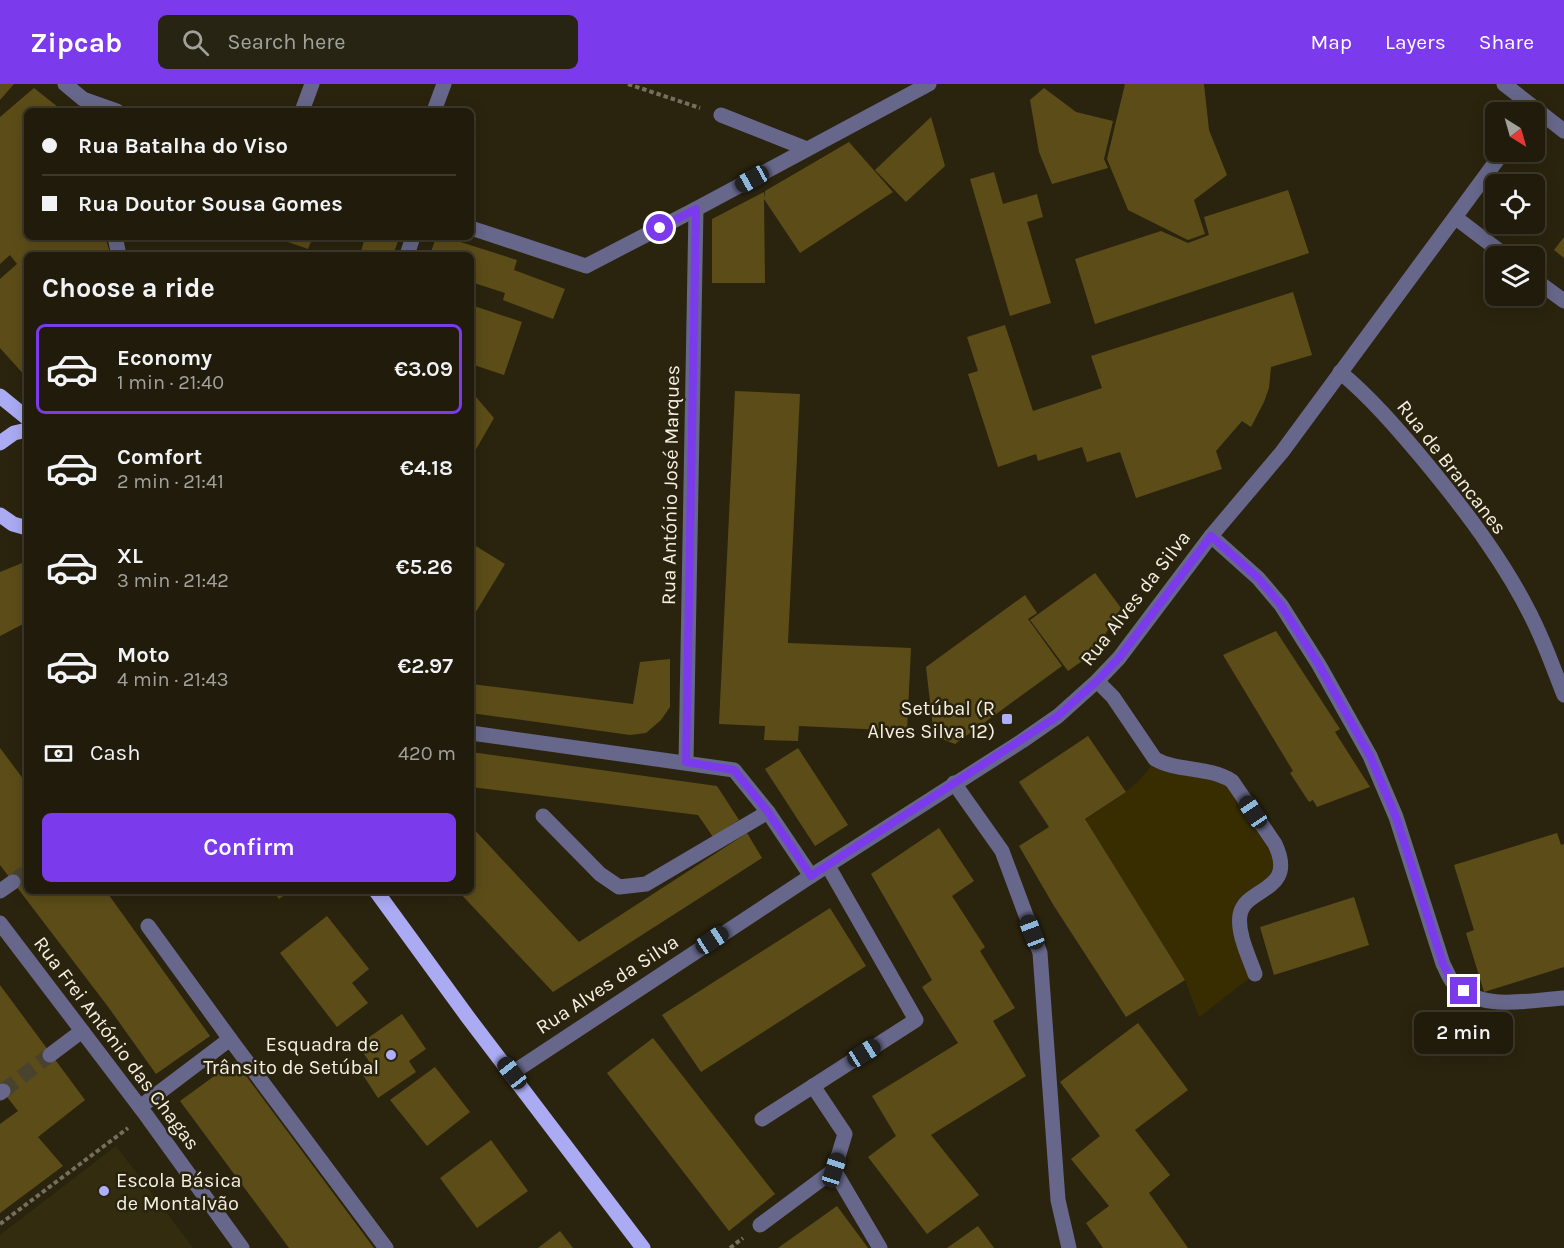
<!DOCTYPE html>
<meta charset="utf-8">
<style>
:root{--surface:#201b0a;--page:#282413;--text:#f1f3f6;--muted:#a2a19c;--line:#3d392b;--accent:#7c3aed}
body{margin:0;font-family:Karla,sans-serif;background:var(--page);color:var(--text);height:100vh;display:flex;flex-direction:column;font-size:22px;white-space:nowrap}
*{box-sizing:border-box;margin:0}
p{font-size:20px;color:var(--muted)}
.icon{flex:none;width:33px;height:33px;fill:none;stroke:currentColor;stroke-width:2;stroke-linecap:round;stroke-linejoin:round}
.map{position:relative;flex:1;overflow:hidden}
.details{position:absolute;left:24px;top:168px;width:450px;height:642px;display:flex;flex-direction:column;background:var(--surface);border-radius:9px;box-shadow:0 3px 15px #0003,0 0 0 2px var(--line)}
.details>*{flex:none}
.banner{position:absolute;left:24px;top:24px;width:450px;height:132px;border-radius:9px;box-shadow:0 3px 15px #0003,0 0 0 2px var(--line);display:grid;align-content:center;height:132px;padding:0 18px;background:var(--surface)}
.needle{width:39px;rotate:143deg}
.buttons{position:absolute;left:1485px;top:18px;display:grid;gap:12px}
.buttons a{display:grid;place-items:center;width:60px;height:60px;border-radius:9px;background:var(--surface);box-shadow:0 3px 15px #0003,0 0 0 2px var(--line);font-size:30px}
.end{position:absolute;width:27px;height:27px;margin:-14px;border:8px solid #7c3aed;background:#fff;box-shadow:0 0 0 3px #fff}
.from{border-radius:50%}
.bubble{position:absolute;height:42px;border-radius:9px;background:var(--surface);box-shadow:0 3px 15px #0003,0 0 0 2px var(--line);font-size:20px;font-weight:600;line-height:42px;text-align:center}
.car{position:absolute;width:18px;height:36px;margin:-18px -9px;border-radius:8px;box-shadow:0 0 4px 2px #0007;background:linear-gradient(#222 24%,#8ab4d8 0 40%,#222 0 76%,#8ab4d8 0 86%,#222 0)}
.banner b{display:flex;align-items:center;gap:21px;height:57px;font-size:22px}
.banner b+b{border-top:2px solid var(--line)}
.banner i{width:15px;height:15px;background:var(--text)}
ul{padding:0;list-style:none}
li{display:flex;align-items:center;gap:18px;height:90px;margin:0 12px 9px;padding:0 6px;border:3px solid transparent;border-radius:9px}
li div{flex:1}
li b{display:block;font-size:22px}
li em{font-style:normal;font-weight:600}
li.on{border-color:var(--accent)}
li>.icon{width:54px;height:54px;stroke-width:1.5}
h2{padding:0 18px;font-size:27px;line-height:72px}
.pay{display:flex;align-items:center;gap:15px;height:66px;padding:0 18px;font-size:22px}
.pay p{margin-inline-start:auto}
.primary-button{display:flex;gap:12px;margin-top:auto;padding:12px 18px}
.primary-button a{flex:1;height:69px;border-radius:9px;background:var(--accent);color:#fff;font-size:24px;font-weight:600;line-height:69px;text-align:center}
header{display:flex;align-items:center;gap:36px;box-sizing:border-box;height:84px;padding:0 30px;background:var(--accent);color:#fff}
header strong{font-size:28px}
nav{display:flex;gap:33px;margin-inline-start:auto;font-size:21px}
.search{width:420px;height:54px;background:var(--page);display:flex;align-items:center;gap:15px;box-sizing:border-box;padding:0 21px;border-radius:9px;color:var(--muted);font-size:22px}
.map>svg:first-child{display:block}
.built{fill:#342c0f}
.green{fill:#382d00}
.building{fill:#5c4d18}
.lines{fill:none;stroke-linecap:round;stroke-linejoin:round}
.minor-tunnel{stroke:#48432e;stroke-width:15;stroke-dasharray:15 8;stroke-linecap:butt}
.path{stroke:#75705d;stroke-width:4;stroke-dasharray:4.5 3;stroke-linecap:butt}
.minor{stroke:#67678b;stroke-width:15}
.major{stroke:#ababf4;stroke-width:15}
.route{stroke:#7c3aed;stroke-width:8}
.poi-dot{fill:#aeaefa;stroke:#2a240e;stroke-width:2}
.labels{text-anchor:middle;stroke-width:5;stroke-linejoin:round;paint-order:stroke}
.street-label{font-size:20px;fill:#f4f0e3;stroke:#2a240e}
.poi-label{font-size:20px;fill:#f4f0e3;stroke:#2a240e;text-anchor:end}
</style>
<header>
<strong>Zipcab</strong>
<div class="search"><svg class="icon" aria-label="search" viewBox="0 0 24 24"><circle cx="10" cy="10" r="6"/><path d="M15 15l6 6"/></svg>Search here</div>
<nav><a>Map</a><a>Layers</a><a>Share</a></nav>
</header>
<div class="map">
<svg width="1564" height="1164" viewBox="0 0 1564 1164">
<rect width="100%" height="100%" fill="#2a240e"/>
<path class="built" d="M116,1062L193,1164H0V1151Z"/>
<path class="green" d="M1155,675L1232,697L1281,784L1242,825L1255,890L1199,933L1185,896L1085,736C1111,718 1140,703 1155,675Z"/>
<g class="building">
<path d="M0,0H14L0,16Z"/>
<path d="M1125,0H1204L1209,46L1227,91L1194,116L1205,150L1188,156L1128,126L1107,75Z"/>
<path d="M34,4L63,27H27V153H105L111,171H27V294L0,264V195L17,180L10,171L0,180V33Z"/>
<path d="M1044,4L1076,28L1113,37L1104,75L1108,84L1052,100L1039,68L1030,16Z"/>
<path d="M931,33L945,82L906,118L875,86Z"/>
<path d="M849,58L893,108L800,169L764,115L765,199H712V135L764,108L765,114V107Z"/>
<path d="M994,88L1003,120L1037,110L1043,133L1027,138L1051,219L1010,232L970,95Z"/>
<path d="M1288,106L1309,169L1095,240L1075,175L1161,147L1188,159L1209,151L1204,133Z"/>
<path d="M273,153H313L308,165Z"/>
<path d="M365,153H386L398,157L393,171H360Z"/>
<path d="M436,153H445L517,176L514,186L565,205L553,235L503,216L505,209L471,198V171H430Z"/>
<path d="M1564,153V174L1554,166Z"/>
<path d="M1293,208L1312,271L1271,283L1269,304L1264,318L1251,343L1242,337L1216,367L1222,385L1136,414L1120,368L1087,378L1082,363L1038,377L1036,370L998,383L968,290L978,287L967,253L1005,241L1033,327L1102,304L1091,272Z"/>
<path d="M471,221L522,238L504,291L471,280Z"/>
<path d="M735,307L800,310L788,559L911,564L907,647L799,642L798,657L764,656L765,642L719,640Z"/>
<path d="M471,310L476,313L494,334L471,374Z"/>
<path d="M471,459L505,480L471,536Z"/>
<path d="M27,477V538L0,552V488Z"/>
<path d="M1095,489L1121,524L1097,564L1098,566L1068,587L1030,536Z"/>
<path d="M1025,511L1037,529L1028,535L1062,582L955,660L934,652L926,583Z"/>
<path d="M1276,547L1340,645L1335,648L1370,703L1317,723L1313,716L1309,718L1290,689L1293,687L1223,571Z"/>
<path d="M670,575V623L661,636L646,649L630,651L471,629V600L633,620L640,578Z"/>
<path d="M1088,652L1126,708L1085,735L1185,896L1126,933L1054,822L1019,762L1049,743L1019,698Z"/>
<path d="M0,664L27,700V807H106L210,952L156,990L109,924L0,781Z"/>
<path d="M798,664L848,741L815,762L765,685Z"/>
<path d="M471,668L717,702L739,736L713,753L698,731L471,703Z"/>
<path d="M471,742L579,858L747,749L762,774L553,908L458,807H471Z"/>
<path d="M939,744L974,797L952,812L985,863L980,867L1015,924L993,937L1026,992L931,1051L979,1111L927,1150L868,1073L896,1052L872,1012L958,959L922,903L932,896L871,790Z"/>
<path d="M1557,749L1561,761L1564,760V883L1484,908L1466,849L1474,846L1454,781Z"/>
<path d="M273,807H290L279,815Z"/>
<path d="M1354,813L1369,861L1274,891L1260,843Z"/>
<path d="M830,824L866,882L701,988L662,931Z"/>
<path d="M327,832L369,885L352,899L368,919L337,943L280,869Z"/>
<path d="M0,901L85,1016L38,1053L63,1082L0,1129V1040L18,1027L0,1004Z"/>
<path d="M402,930L426,965L409,977L416,988L378,1014L363,991L373,983L358,961Z"/>
<path d="M1138,939L1188,1006L1135,1046L1170,1091L1149,1109L1188,1164H1103L1086,1139L1109,1122L1071,1075L1100,1052L1060,998Z"/>
<path d="M653,954L775,1110L729,1147L607,989Z"/>
<path d="M235,977L374,1164H289L180,1017Z"/>
<path d="M435,983L470,1028L427,1062L390,1016Z"/>
<path d="M491,1056L528,1107L477,1144L440,1094Z"/>
<path d="M837,1122L868,1164H778Z"/>
<path d="M978,1142L994,1164H947Z"/>
<path d="M560,1147L573,1164H538Z"/>
</g>
<g class="lines">
<g class="minor-tunnel">
<path d="M13,798L27,787"/>
<path d="M3,1007L50,971"/>
</g>
<g class="path">
<path d="M628,0L700,24"/>
<path d="M0,1140L128,1044"/>
<path d="M730,1164L743,1154"/>
</g>
<g class="minor">
<path d="M65,0L83,15L117,27"/>
<path d="M1504,0L1564,47"/>
<path d="M302,27L312,0"/>
<path d="M434,27L444,0"/>
<path d="M721,31L807,65"/>
<path d="M1456,134L1506,172"/>
<path d="M471,144L586,182L696,125L929,0"/>
<path d="M115,153L119,171"/>
<path d="M407,171L413,153"/>
<path d="M1534,195L1564,217"/>
<path d="M1340,288C1371,314 1396,343 1422,374C1466,427 1512,487 1540,551C1549,571 1556,591 1564,611"/>
<path d="M1211,452L1258,494L1281,521L1319,581L1370,672L1396,733L1443,880C1446,885 1448,892 1452,897C1478,929 1528,916 1564,914"/>
<path d="M1097,597L1113,613L1155,675C1178,688 1208,682 1232,697L1275,760C1298,809 1245,802 1240,831C1237,849 1249,873 1255,890"/>
<path d="M471,649L734,686L768,728L811,792"/>
<path d="M686,678L696,125"/>
<path d="M954,699L1002,767L1040,869L1058,1116L1069,1164"/>
<path d="M543,732L600,790L619,803L646,800L768,728"/>
<path d="M0,807L13,798"/>
<path d="M0,839L146,1031L242,1164"/>
<path d="M230,955L386,1164"/>
<path d="M50,971L82,947"/>
<path d="M512,989L811,792L1022,657L1058,632L1097,597L1119,574L1211,452L1282,368L1503,68"/>
<path d="M813,1002L845,1050L834,1086L880,1164"/>
<path d="M0,1009L3,1007"/>
<path d="M140,1023L230,955L148,842"/>
<path d="M762,1035L916,936L828,782"/>
<path d="M760,1141L834,1086"/>
</g>
<g class="major">
<path d="M0,312L27,334"/>
<path d="M0,359L14,349L27,346"/>
<path d="M0,431L13,440L27,444"/>
<path d="M376,807L467,932L643,1164"/>
</g>
</g>
<g class="lines">
<path class="route" d="M660,144L696,125L686,678L734,686L768,728L811,792L1058,632L1097,597L1119,574L1211,452L1258,494L1281,521L1319,581L1370,672L1396,733L1443,880L1452,897L1464,907"/>
</g>
<g class="poi-dot">
<rect x="1001" y="629" width="12" height="12" rx="3"/>
<circle cx="391" cy="971" r="6"/>
<circle cx="104" cy="1107" r="6"/>
</g>
<g class="labels">
<g class="street-label">
<text transform="translate(1452 383) rotate(52)" y="7">Rua de Brancanes</text>
<text transform="translate(670 401) rotate(-89)" y="7">Rua António José Marques</text>
<text transform="translate(1135 514) rotate(-52)" y="7">Rua Alves da Silva</text>
<text transform="translate(607 900) rotate(-33)" y="7">Rua Alves da Silva</text>
<text transform="translate(117 959) rotate(53)" y="7">Rua Frei António das Chagas</text>
</g>
<g class="poi-label">
<text x="995" y="631">Setúbal (R<tspan x="995" dy="23">Alves Silva 12)</tspan></text>
<text x="379" y="967">Esquadra de<tspan x="379" dy="23">Trânsito de Setúbal</tspan></text>
<text x="116" y="1103" text-anchor="start">Escola Básica<tspan x="116" dy="23">de Montalvão</tspan></text>
</g>
</g>
</svg>
<div class="buttons">
<a><svg class="needle" viewBox="-14 -14 28 28"><path d="M0-13l5 13h-10z" fill="#e53935"/><path d="M0 13l5-13h-10z" fill="#a2a19c"/></svg></a>
<a><svg class="icon" aria-label="locate" viewBox="0 0 24 24"><circle cx="12" cy="12" r="6"/><path d="M12 2v4M12 18v4M2 12h4M18 12h4"/></svg></a>
<a><svg class="icon" aria-label="layers" viewBox="0 0 24 24"><path d="M12 4l9 5-9 5-9-5zM3 14l9 5 9-5"/></svg></a>
</div>
<i class="end from" style="left:660px;top:144px"></i>
<i class="end" style="left:1464px;top:907px"></i>
<div class="bubble" style="left:1414px;top:928px;width:99px">2 min</div>
<i class="car" style="left:752px;top:95px;rotate:241deg"></i>
<i class="car" style="left:1253px;top:728px;rotate:326deg"></i>
<i class="car" style="left:1032px;top:848px;rotate:339deg"></i>
<i class="car" style="left:712px;top:856px;rotate:57deg"></i>
<i class="car" style="left:864px;top:969px;rotate:58deg"></i>
<i class="car" style="left:512px;top:989px;rotate:322deg"></i>
<i class="car" style="left:834px;top:1086px;rotate:18deg"></i>
<div class="banner">
<b><i class="from"></i>Rua Batalha do Viso</b>
<b><i></i>Rua Doutor Sousa Gomes</b>
</div>
<section class="details">
<h2>Choose a ride</h2>
<ul>
<li class="on"><svg class="icon" aria-label="car" viewBox="0 0 24 24"><path d="M5 17H2v-5l4-1 3-4h7l3 4 3 1v5h-3M9 17h6M6 11h13"/><circle cx="7" cy="17" r="2"/><circle cx="17" cy="17" r="2"/></svg><div><b>Economy</b><p>1 min · 21:40</p></div><em>€3.09</em></li>
<li><svg class="icon" aria-label="car" viewBox="0 0 24 24"><path d="M5 17H2v-5l4-1 3-4h7l3 4 3 1v5h-3M9 17h6M6 11h13"/><circle cx="7" cy="17" r="2"/><circle cx="17" cy="17" r="2"/></svg><div><b>Comfort</b><p>2 min · 21:41</p></div><em>€4.18</em></li>
<li><svg class="icon" aria-label="car" viewBox="0 0 24 24"><path d="M5 17H2v-5l4-1 3-4h7l3 4 3 1v5h-3M9 17h6M6 11h13"/><circle cx="7" cy="17" r="2"/><circle cx="17" cy="17" r="2"/></svg><div><b>XL</b><p>3 min · 21:42</p></div><em>€5.26</em></li>
<li><svg class="icon" aria-label="car" viewBox="0 0 24 24"><path d="M5 17H2v-5l4-1 3-4h7l3 4 3 1v5h-3M9 17h6M6 11h13"/><circle cx="7" cy="17" r="2"/><circle cx="17" cy="17" r="2"/></svg><div><b>Moto</b><p>4 min · 21:43</p></div><em>€2.97</em></li>
</ul>
<div class="pay"><svg class="icon" aria-label="cash" viewBox="0 0 24 24"><path d="M3 7h18v10H3z"/><circle cx="12" cy="12" r="2"/></svg>Cash<p>420 m</p></div>
<div class="primary-button"><a>Confirm</a></div>
</section>
</div>
